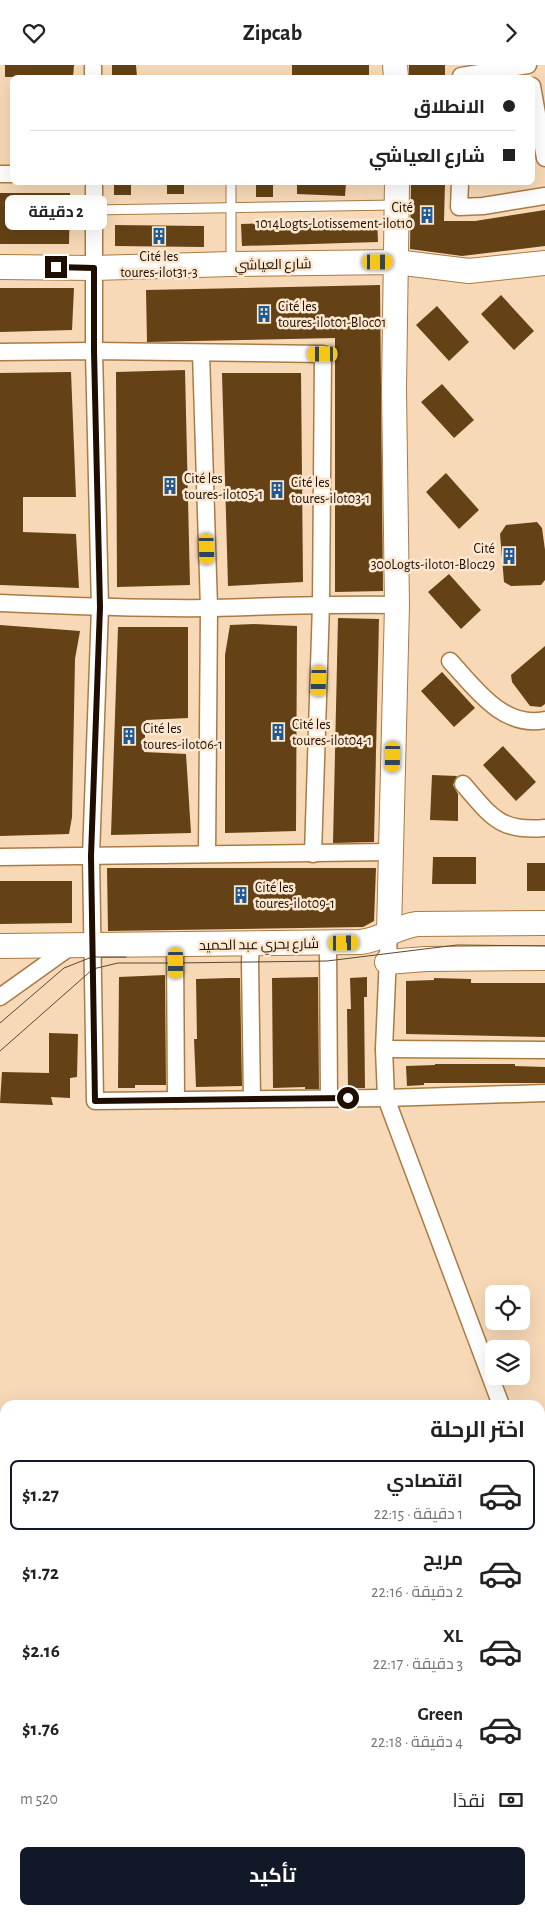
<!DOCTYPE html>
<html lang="ar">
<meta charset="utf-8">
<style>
:root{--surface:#fff;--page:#f6f6f6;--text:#222;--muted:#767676;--line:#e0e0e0;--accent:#111827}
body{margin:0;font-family:"Alegreya Sans",Cairo,sans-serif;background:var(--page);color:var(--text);direction:rtl;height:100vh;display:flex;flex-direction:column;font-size:19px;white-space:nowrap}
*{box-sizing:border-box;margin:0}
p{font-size:16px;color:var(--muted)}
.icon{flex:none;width:28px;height:28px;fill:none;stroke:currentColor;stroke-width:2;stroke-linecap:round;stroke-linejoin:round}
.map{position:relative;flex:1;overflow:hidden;direction:ltr}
.details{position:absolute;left:0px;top:1335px;width:545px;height:515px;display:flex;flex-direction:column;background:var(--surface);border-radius:15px 15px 0 0;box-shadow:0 5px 20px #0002;direction:rtl}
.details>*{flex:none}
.banner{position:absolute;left:10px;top:10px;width:525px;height:110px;border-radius:8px;box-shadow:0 5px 20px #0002;direction:rtl;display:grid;align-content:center;height:110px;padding:0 20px;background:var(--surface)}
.controls{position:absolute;left:485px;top:1220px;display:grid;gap:10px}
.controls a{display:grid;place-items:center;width:45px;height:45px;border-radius:8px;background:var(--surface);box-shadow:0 5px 20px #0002;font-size:25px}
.end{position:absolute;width:22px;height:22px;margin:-11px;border:6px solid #1f0e00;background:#fff;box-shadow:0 0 0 2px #fff}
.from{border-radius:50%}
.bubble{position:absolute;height:35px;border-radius:8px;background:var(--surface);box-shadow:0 5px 20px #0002;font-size:16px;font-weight:700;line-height:35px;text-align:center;direction:rtl}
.car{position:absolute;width:15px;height:30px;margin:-15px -8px;border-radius:6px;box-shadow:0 0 4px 1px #0007;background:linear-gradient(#f5c518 24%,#345 0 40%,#f5c518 0 76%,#345 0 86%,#f5c518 0)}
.banner b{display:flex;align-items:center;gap:18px;height:48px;font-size:19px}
.banner b+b{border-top:1px solid var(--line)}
.banner i{width:12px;height:12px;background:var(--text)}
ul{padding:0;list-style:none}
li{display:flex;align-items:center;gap:15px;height:70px;margin:0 10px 8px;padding:0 10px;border:2px solid transparent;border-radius:8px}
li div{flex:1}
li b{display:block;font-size:19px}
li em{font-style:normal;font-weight:700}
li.on{border-color:var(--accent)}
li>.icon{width:45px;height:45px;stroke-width:1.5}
h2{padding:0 20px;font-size:22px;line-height:60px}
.pay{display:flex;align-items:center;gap:12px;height:55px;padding:0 20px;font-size:19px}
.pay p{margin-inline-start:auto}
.action{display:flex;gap:10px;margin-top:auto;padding:10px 20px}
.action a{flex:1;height:58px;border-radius:8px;background:var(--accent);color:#fff;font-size:20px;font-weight:700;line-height:58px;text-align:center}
header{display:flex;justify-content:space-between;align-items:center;height:65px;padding:0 20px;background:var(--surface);font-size:22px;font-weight:700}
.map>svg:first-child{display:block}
.building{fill:#644216}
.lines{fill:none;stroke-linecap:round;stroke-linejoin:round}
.lane-casing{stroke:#aa7c43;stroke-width:11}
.street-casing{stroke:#aa7c43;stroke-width:19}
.secondary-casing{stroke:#aa7c43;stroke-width:26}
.lane{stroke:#fff;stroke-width:9}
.street{stroke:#fff;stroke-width:16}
.secondary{stroke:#fff;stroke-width:24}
.tram{stroke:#5b4733;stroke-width:1}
.route{stroke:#1f0e00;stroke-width:6}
.labels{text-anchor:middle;stroke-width:5;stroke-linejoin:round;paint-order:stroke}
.poi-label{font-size:14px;fill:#1f0e00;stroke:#fce8d1;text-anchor:start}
.street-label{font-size:14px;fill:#1f0e00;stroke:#fce8d1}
</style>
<header><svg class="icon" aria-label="forward" viewBox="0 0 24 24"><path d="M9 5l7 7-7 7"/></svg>Zipcab<svg class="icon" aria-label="heart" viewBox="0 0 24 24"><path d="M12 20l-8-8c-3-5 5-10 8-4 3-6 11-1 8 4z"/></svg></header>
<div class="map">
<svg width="545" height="1850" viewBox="0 0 545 1850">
<rect width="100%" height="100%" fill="#f7d9b7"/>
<g class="building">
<path d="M5,0H74L73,12H5Z"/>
<path d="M112,0H136L137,12H112Z"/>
<rect x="292" y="0" width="77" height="12"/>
<rect x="409" y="0" width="36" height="12"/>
<rect x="114" y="118" width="17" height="12"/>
<rect x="167" y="118" width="17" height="11"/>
<rect x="256" y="118" width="17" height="14"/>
<path d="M297,118H346L345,131L297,129Z"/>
<path d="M411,118H445L444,156H475L545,145V181L462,191L410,184Z"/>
<path d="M0,128H70L69,179H0Z"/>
<path d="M377,155L378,177L242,181L241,159Z"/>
<path d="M115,160L204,161V182L115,181Z"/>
<path d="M380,220L383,526L335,527V273L147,277L146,225Z"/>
<path d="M0,223H74L72,265L0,267Z"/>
<path d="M501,230L534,266L514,285L481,249Z"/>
<path d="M437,241L469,277L449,296L416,260Z"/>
<path d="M185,305L190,520L117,522L116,307Z"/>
<path d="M71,307L76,432H23V467L76,469L79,523L0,520V308Z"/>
<path d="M222,308H301L303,517L228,521Z"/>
<path d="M442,319L474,355L454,373L421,337Z"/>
<path d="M446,408L479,445L459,464L426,427Z"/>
<path d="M537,457L542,463L545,485V515L541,520L511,521L504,517L500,469L506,460Z"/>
<path d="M449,509L481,545L461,564L428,527Z"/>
<path d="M338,553L379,554L374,777L333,778Z"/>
<path d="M254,559L297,561L296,766L225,768V590L230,560Z"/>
<path d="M0,560L80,566L75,594L72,752L69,769L0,771Z"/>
<path d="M118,562H188V653L146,655L144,687L186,689L191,768L111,770Z"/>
<path d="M545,581V639L541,642L530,641L512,617L511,610Z"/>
<path d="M442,607L475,643L454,662L421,626Z"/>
<path d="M503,681L536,717L516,736L483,700Z"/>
<path d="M432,710L457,711L453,720L458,729V756L430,755Z"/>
<path d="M433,792H476V819H432Z"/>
<rect x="527" y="798" width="18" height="28"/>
<path d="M107,803H376L374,856L363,862L108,866Z"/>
<path d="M0,816H72V858L0,859Z"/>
<path d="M165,910L166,1020H135V1023H118L119,912Z"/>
<path d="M318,912L319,1024H305V1022L273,1023L272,913Z"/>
<path d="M367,912V932H364L365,1023H348L347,944H351L350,913Z"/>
<path d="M229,913H240L242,1021L196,1022L194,974H197L196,914Z"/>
<path d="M434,913L471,914V918H545V972L406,969V916L434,915Z"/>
<path d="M49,968L78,969L77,1012L70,1013V1033L51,1032L53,1040L0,1038L2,1007L49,1008Z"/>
<path d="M435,999H515V1001L545,1002V1018H424V1020L407,1021L406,1001L435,1000Z"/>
</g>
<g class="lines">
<g class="lane-casing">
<g id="lane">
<path d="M94,145L396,140"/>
<path d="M231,197V118"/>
</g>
</g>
<g class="street-casing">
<g id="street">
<path d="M93,0V12"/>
<path d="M461,11L528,0"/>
<path d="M532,21L545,93"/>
<path d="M0,109H12"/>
<path d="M94,118V286L100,543L91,791L95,1036L386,1033L545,1028"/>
<path d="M460,118L459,142L483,141L545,131"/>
<path d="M0,287L94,286L323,289L321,539L313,789"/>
<path d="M201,288L209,543L207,789"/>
<path d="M0,538C70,541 140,544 210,543C272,541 335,539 397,540"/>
<path d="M450,596C475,623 503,664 545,655"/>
<path d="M463,719C491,751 499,767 545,763"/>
<path d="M0,792L391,787"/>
<path d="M389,867L384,984L386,1033L501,1340"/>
<path d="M328,878L329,1033"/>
<path d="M251,879L250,897L252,1034"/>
<path d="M175,880L176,1035"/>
<path d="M0,932L70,882"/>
<path d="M384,984L545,985"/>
<path d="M540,1483L545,1495"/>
</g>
</g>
<g class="secondary-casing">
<g id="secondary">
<path d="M395,0L396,12"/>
<path d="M0,202L94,203L231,199L396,197L469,206L545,198"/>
<path d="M389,867L397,540L394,325L397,118"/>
<path d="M0,881L360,877C381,875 395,862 417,859L545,858"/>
<path d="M387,897L426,894L545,893"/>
</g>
</g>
<use href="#lane" class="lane"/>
<use href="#street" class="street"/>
<use href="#secondary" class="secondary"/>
<g class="tram">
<path d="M0,958L64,903L92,892H126"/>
<path d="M0,986L93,904L118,898H176L327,896L457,880L545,881"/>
</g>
</g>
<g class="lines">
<path class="route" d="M56,202L94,203V286L100,542L91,791L95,1036L348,1033"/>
</g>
<defs>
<g id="building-bare" transform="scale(1.35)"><path d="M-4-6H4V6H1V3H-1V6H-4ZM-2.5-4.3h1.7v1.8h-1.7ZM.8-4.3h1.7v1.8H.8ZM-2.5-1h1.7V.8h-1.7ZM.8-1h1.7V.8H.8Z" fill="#1f5b92" stroke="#fce8d1" stroke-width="2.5" paint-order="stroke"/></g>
</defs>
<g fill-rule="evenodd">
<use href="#building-bare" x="427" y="150"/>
<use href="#building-bare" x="159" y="171"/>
<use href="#building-bare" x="264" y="249"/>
<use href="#building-bare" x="170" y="421"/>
<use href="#building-bare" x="277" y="425"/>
<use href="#building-bare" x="509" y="491"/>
<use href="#building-bare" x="278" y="667"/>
<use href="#building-bare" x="129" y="671"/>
<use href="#building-bare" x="241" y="830"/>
</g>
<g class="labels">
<g class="poi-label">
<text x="413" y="147" text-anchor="end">Cité<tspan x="413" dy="16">1014Logts-Lotissement-ilot10</tspan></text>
<text x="159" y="196" text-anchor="middle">Cité les<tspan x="159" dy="16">toures-ilot31-3</tspan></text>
<text x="278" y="246">Cité les<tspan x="278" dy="16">toures-ilot01-Bloc01</tspan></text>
<text x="184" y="418">Cité les<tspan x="184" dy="16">toures-ilot05-1</tspan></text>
<text x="291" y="422">Cité les<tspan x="291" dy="16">toures-ilot03-1</tspan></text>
<text x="495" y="488" text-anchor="end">Cité<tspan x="495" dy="16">300Logts-ilot01-Bloc29</tspan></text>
<text x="292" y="664">Cité les<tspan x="292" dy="16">toures-ilot04-1</tspan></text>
<text x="143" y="668">Cité les<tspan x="143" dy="16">toures-ilot06-1</tspan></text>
<text x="255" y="827">Cité les<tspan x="255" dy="16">toures-ilot09-1</tspan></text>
</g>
<g class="street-label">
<text transform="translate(273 199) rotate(-1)" y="5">شارع العياشي</text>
<text transform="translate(259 879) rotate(-1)" y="5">شارع بحري عبد الحميد</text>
</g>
</g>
</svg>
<div class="controls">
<a><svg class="icon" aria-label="locate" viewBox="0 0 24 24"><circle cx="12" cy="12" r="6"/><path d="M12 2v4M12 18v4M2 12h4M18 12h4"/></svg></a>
<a><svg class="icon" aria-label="layers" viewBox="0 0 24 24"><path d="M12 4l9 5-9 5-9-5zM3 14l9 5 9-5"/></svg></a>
</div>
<i class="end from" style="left:348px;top:1033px"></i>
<i class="end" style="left:56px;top:202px"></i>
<div class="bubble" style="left:5px;top:130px;width:102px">2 دقيقة</div>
<i class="car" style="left:378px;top:197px;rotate:90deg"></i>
<i class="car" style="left:323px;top:289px;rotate:270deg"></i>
<i class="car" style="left:207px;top:484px;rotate:178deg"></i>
<i class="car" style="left:319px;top:616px;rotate:182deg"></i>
<i class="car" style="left:393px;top:692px;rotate:181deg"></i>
<i class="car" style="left:344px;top:878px;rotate:89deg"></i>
<i class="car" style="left:176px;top:898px;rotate:180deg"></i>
<div class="banner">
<b><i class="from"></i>الانطلاق</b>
<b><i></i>شارع العياشي</b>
</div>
<section class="details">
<h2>اختر الرحلة</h2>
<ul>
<li class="on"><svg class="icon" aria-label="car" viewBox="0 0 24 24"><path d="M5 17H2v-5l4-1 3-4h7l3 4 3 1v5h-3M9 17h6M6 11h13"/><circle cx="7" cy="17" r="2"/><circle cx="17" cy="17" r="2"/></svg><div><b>اقتصادي</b><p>1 دقيقة · 22:15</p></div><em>$1.27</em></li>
<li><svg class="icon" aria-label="car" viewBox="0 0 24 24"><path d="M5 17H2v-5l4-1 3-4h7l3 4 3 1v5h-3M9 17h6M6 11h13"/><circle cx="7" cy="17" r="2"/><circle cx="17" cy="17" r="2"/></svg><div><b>مريح</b><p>2 دقيقة · 22:16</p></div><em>$1.72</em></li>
<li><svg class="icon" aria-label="car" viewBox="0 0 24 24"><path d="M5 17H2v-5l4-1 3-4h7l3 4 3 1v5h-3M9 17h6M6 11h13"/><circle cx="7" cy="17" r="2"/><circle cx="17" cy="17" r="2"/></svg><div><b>XL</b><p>3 دقيقة · 22:17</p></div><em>$2.16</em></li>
<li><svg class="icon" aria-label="car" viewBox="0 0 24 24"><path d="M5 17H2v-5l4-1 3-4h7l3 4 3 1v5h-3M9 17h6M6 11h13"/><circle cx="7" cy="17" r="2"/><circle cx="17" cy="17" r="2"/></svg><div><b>Green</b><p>4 دقيقة · 22:18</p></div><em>$1.76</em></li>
</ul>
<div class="pay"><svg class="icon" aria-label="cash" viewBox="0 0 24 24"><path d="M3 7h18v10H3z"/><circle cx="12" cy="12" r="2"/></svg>نقدًا<p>520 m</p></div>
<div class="action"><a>تأكيد</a></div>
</section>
</div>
